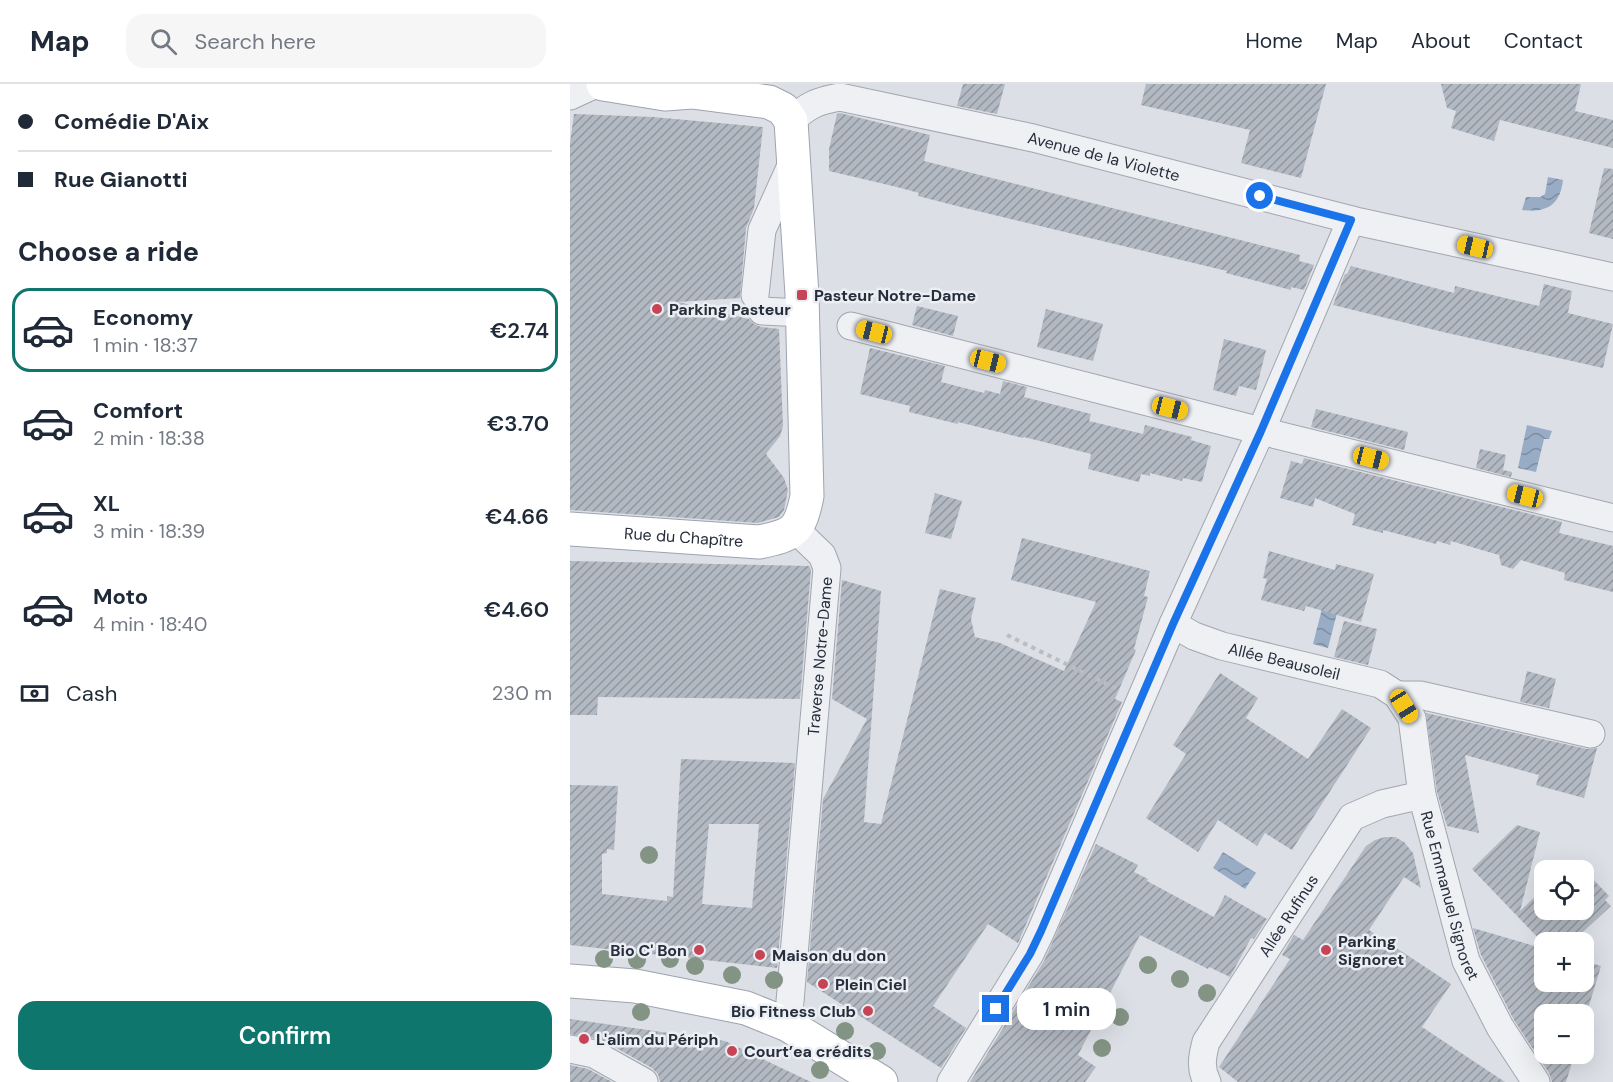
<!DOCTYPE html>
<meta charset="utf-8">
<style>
:root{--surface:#fff;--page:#f6f6f7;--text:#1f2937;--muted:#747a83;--line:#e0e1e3;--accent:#0f766e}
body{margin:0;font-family:"DM Sans",sans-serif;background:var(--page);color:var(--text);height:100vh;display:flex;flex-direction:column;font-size:22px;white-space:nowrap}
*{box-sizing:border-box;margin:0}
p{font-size:20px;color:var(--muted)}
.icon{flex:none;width:33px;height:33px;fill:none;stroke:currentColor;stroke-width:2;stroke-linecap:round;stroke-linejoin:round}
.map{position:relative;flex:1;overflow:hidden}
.details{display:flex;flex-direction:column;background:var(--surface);width:570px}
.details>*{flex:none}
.hud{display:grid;align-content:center;height:132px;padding:0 18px;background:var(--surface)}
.buttons{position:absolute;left:964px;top:776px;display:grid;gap:12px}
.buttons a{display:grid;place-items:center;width:60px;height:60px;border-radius:12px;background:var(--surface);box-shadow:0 6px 24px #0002;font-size:30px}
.end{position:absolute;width:27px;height:27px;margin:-14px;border:8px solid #1a73e8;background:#fff;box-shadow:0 0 0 3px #fff}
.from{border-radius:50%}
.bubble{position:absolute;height:42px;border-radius:18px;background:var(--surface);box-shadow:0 6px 24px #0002;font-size:20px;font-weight:600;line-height:42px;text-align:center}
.car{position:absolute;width:18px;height:36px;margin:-18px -9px;border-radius:8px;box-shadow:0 0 4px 2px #0007;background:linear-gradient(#f5c518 24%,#345 0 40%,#f5c518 0 76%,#345 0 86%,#f5c518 0)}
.hud b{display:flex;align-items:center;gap:21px;height:57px;font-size:22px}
.hud b+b{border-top:2px solid var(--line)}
.hud i{width:15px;height:15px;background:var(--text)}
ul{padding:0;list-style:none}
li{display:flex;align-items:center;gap:18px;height:84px;margin:0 12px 9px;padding:0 6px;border:3px solid transparent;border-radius:18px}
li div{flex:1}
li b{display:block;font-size:22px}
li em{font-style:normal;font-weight:600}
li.active{border-color:var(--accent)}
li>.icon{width:54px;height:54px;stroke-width:1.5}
h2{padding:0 18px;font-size:27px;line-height:72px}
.pay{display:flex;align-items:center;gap:15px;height:66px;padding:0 18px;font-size:22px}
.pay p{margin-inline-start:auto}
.button{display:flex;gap:12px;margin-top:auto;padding:12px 18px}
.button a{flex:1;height:69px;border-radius:18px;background:var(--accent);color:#fff;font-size:24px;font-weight:600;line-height:69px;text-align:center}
header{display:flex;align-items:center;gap:36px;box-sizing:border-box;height:84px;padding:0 30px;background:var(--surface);border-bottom:2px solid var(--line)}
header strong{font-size:28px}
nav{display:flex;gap:33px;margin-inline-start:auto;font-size:21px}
.search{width:420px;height:54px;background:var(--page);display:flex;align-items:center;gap:15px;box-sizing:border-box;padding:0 21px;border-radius:18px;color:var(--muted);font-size:22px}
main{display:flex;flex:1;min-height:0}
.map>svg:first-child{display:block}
.water{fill:url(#water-waves)}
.building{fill:url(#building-hatch);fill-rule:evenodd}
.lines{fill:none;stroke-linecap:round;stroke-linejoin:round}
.minor-casing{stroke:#a2a6af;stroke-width:29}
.major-casing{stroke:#9ca4b0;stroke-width:35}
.path{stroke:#babdc4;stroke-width:4;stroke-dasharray:4.5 4.5;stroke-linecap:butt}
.minor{stroke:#eef0f4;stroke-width:27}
.major{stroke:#fff;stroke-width:33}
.tree{fill:#839484}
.route{stroke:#1a73e8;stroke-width:8}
.poi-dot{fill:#c74456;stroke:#ebeef3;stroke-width:2}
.labels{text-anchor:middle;stroke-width:5;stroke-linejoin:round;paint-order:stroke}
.street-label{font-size:16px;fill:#262d3b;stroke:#ebeef3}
.poi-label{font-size:16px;font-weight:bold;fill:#262d3b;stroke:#ebeef3;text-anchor:start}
</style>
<header>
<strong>Map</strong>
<div class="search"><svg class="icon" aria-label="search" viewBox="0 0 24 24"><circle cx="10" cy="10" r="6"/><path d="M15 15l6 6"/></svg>Search here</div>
<nav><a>Home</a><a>Map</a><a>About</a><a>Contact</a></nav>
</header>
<main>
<section class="details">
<div class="hud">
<b><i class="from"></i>Comédie D'Aix</b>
<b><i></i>Rue Gianotti</b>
</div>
<h2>Choose a ride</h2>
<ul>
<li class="active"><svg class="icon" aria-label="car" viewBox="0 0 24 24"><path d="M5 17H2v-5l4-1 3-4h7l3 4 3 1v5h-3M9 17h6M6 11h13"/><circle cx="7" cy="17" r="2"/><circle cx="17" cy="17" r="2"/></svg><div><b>Economy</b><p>1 min · 18:37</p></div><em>€2.74</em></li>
<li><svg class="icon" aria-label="car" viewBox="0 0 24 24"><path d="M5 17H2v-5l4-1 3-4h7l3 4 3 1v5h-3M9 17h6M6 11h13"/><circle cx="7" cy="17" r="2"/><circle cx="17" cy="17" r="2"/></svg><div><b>Comfort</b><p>2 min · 18:38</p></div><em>€3.70</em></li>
<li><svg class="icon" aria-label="car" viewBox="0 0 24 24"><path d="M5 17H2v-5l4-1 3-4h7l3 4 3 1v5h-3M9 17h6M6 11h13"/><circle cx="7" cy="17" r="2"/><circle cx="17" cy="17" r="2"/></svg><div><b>XL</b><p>3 min · 18:39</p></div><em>€4.66</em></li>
<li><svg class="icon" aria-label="car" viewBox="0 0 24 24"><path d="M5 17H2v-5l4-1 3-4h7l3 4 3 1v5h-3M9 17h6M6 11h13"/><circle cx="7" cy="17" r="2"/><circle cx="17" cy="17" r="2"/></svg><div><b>Moto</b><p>4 min · 18:40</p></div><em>€4.60</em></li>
</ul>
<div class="pay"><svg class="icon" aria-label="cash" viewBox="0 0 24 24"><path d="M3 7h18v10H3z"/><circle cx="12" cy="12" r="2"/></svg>Cash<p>230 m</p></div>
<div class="button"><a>Confirm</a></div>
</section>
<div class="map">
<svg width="1043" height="998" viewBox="0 0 1043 998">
<defs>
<pattern id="water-waves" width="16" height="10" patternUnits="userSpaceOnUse" patternTransform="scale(1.5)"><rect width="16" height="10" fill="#98adc5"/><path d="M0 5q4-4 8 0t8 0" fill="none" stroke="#7c8da1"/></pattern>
<pattern id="building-hatch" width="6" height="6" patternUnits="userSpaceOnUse" patternTransform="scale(1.5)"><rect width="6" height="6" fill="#b3b9c2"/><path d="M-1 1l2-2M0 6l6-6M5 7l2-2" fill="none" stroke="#91979f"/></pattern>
</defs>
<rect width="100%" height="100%" fill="#dcdfe5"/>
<g class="water">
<path d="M978,93L993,96C990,121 977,129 952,126L956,113H970L975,110Z"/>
<path d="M957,341L982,347L979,355H974L966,388L948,384Z"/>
<path d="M754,517L769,521L758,564L743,560Z"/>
<path d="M653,768L686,789L675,805L643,784Z"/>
</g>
<g class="building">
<path d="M393,0H435L427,30L387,22Z"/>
<path d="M576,0H756L731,94L671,79L680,46L571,21Z"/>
<path d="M871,0H1011L1005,27L1043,36V64L930,36L924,57L881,44L886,27L877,24Z"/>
<path d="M270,29L360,51L354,77L730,171L729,177L744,181L734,206L721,203V206L656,189L657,187L391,123L348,112L349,109L327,103L259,87V65L267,30Z"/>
<path d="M4,30L83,33L193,43L184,124L176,144L170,214L108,218L179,235L184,240L191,243L209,245L213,342L210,352L196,370L214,394L218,406L214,426L209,433L188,439L0,426V59Z"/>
<path d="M1034,84L1043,85V155L1019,149Z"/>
<path d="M781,182L884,209L885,202L969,222L974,200L1002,207L998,229L1043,240L1033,284L873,248L763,221L775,190H777Z"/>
<path d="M347,222L388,232L383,252L342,241Z"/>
<path d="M476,225L533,240L523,277L467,263Z"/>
<path d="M654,255L696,266L686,306L669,302L666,312L643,306Z"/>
<path d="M300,264L375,282L371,298L414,309L415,306L430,310L433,297L457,303L454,313L521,330L519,337L573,350L575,341L622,353L621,356L641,362L632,398L613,394L612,397L580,389V392L571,390L569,398L518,385L521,370L454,353L453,354L388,338V340L339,328L340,322L290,310Z"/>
<path d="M746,325L838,348L834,366L741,343Z"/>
<path d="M910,365L936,371L933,386L942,388L941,393L906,384Z"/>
<path d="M734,374L992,438L989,449L1043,462V508L994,496L995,489L951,476L943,485L931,481L929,471L881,457L880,461L867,457L866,460L813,446V449L782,441L785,430L745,414L743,423L710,414L721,377L732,380Z"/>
<path d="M365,409L392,417L381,455L355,449Z"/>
<path d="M452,454L580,487L574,512L578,513L564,565L566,566L545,615L552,618L448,859L418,840L363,922L396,944L371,984L237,898L253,715L297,635L262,615L272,496L311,507L294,738L311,740L370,505L406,514L401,535L405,553L430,559L494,587L526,518L441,496Z"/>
<path d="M699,467L765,486L766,480L804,490L791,538L736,522L734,527L691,516L697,495L693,494Z"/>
<path d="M0,477L239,482L241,486L230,615L28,613L27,631H0Z"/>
<path d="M774,537L807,545L798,581L764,573Z"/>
<path d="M957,587L986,595L979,624L950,618Z"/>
<path d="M650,589L688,614L676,634L738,675L772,625L801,644L722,766L695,749L687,762L648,736L628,768L576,734L616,670L603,661Z"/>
<path d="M856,629L1017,665L1027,664L1014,714L966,701L969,691L895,671L909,749L877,742L867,708Z"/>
<path d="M111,675L225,679L207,884L0,861V701L48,702L44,766L37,765V769L32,770V810L97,817V812L103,813ZM139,740H189L182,824L132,820Z"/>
<path d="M947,741L970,748L950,827L975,803V825H1014V796L1019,791L1039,812L1035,816L1041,822L1002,858H975V861L902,785Z"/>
<path d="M815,753H825L834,758L843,769L851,804L834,793L799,846L881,900L852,943L935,998H668L649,983L720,875L712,871L724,851L733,856L796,762L805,756Z"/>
<path d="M526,760L568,781L564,788L578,795L577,797L644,833L655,811L697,835L684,855L681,854L660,893L639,883L638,885L570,851L508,971L526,983L515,998H400L474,877Z"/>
<path d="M903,844L975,865V897H1014V877L1031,882L1014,938V930H975V969H1005L996,998H982L979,989L944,936L911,871Z"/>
<path d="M0,935L155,957L241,998H90L88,990L82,984L32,956L0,950Z"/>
<path d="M0,981L18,985L42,998H0Z"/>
</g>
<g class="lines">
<g class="minor-casing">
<g id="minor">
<path d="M0,12L26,0"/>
<path id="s1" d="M221,37C238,21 247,17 270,13L463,54L790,138L1043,193"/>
<path d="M185,211L192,146L224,75"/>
<path d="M192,227L232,229"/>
<path d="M281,242L691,347L1043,434"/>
<path id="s2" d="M603,540L624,552L652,562L810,600L827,611L842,634L852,711L896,877L930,943L966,998"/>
<path d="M827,611H850L1021,650"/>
<path id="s3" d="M218,941L257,484L252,471L226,446"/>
<path d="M0,965L24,970L74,998"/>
<path d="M381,998L460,870L471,847L603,540L691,347L781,136"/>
<path id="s4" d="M637,998C630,984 632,973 636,958L782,733L812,720L852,711"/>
</g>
</g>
<g class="major-casing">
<g id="major">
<path id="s5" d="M0,445L189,458C224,451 230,447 237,412L232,211L221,37L213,25L199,18L122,8L95,10L33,0"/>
<path d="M0,897L65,902L176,924L218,941L311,998"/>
</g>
</g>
<path class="path" d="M437,551L547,605"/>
<use href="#minor" class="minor"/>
<use href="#major" class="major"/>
</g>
<g class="tree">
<circle cx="79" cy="771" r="9"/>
<circle cx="34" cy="875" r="9"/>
<circle cx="100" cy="875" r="9"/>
<circle cx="67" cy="876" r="9"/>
<circle cx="578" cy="881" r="9"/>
<circle cx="125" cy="882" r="9"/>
<circle cx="162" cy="891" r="9"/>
<circle cx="610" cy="895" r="9"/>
<circle cx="204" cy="896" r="9"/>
<circle cx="637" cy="909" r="9"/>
<circle cx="71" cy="928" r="9"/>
<circle cx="550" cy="933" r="9"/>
<circle cx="275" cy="947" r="9"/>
<circle cx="532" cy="964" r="9"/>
<circle cx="307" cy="967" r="9"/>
<circle cx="250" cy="986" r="9"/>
</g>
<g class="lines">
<path class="route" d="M426,925L460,870L471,847L603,540L691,347L781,136L690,112"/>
</g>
<g class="poi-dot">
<rect x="226" y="205" width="12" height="12" rx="3"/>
<circle cx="87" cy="225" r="6"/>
<circle cx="129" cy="866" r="6"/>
<circle cx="756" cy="866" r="6"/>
<circle cx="190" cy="871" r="6"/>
<circle cx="253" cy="900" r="6"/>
<circle cx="298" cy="927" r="6"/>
<circle cx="14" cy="955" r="6"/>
<circle cx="162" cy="967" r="6"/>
</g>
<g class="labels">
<g class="street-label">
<text dy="6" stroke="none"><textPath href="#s1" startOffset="326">Avenue de la Violette</textPath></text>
<text dy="6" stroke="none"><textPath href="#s5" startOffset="114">Rue du Chapître</textPath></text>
<text dy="6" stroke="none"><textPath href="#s3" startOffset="370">Traverse Notre-Dame</textPath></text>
<text dy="6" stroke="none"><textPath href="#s2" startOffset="118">Allée Beausoleil</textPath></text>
<text dy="6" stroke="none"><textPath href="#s2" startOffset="446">Rue Emmanuel Signoret</textPath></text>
<text dy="6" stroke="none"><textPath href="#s4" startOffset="192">Allée Rufinus</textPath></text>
</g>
<g class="poi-label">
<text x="244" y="217">Pasteur Notre-Dame</text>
<text x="99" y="231">Parking Pasteur</text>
<text x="768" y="863">Parking<tspan x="768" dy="18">Signoret</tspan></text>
<text x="117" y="872" text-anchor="end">Bio C' Bon</text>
<text x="202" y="877">Maison du don</text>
<text x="265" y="906">Plein Ciel</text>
<text x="286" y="933" text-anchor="end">Bio Fitness Club</text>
<text x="26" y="961">L'alim du Périph</text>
<text x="174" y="973">Court’ea crédits</text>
</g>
</g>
</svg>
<div class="buttons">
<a><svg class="icon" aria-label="locate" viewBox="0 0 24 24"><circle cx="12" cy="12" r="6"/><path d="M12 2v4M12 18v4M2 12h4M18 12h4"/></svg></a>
<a>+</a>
<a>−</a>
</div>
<i class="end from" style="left:690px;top:112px"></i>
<i class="end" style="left:426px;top:925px"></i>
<div class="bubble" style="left:447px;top:904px;width:99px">1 min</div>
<i class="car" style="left:905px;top:163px;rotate:283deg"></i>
<i class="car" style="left:304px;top:248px;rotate:284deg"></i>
<i class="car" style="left:418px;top:277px;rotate:104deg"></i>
<i class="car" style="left:600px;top:324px;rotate:104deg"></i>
<i class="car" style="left:801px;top:374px;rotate:104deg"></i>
<i class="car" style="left:955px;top:412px;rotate:284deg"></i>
<i class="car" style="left:834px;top:622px;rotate:148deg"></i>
</div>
</main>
